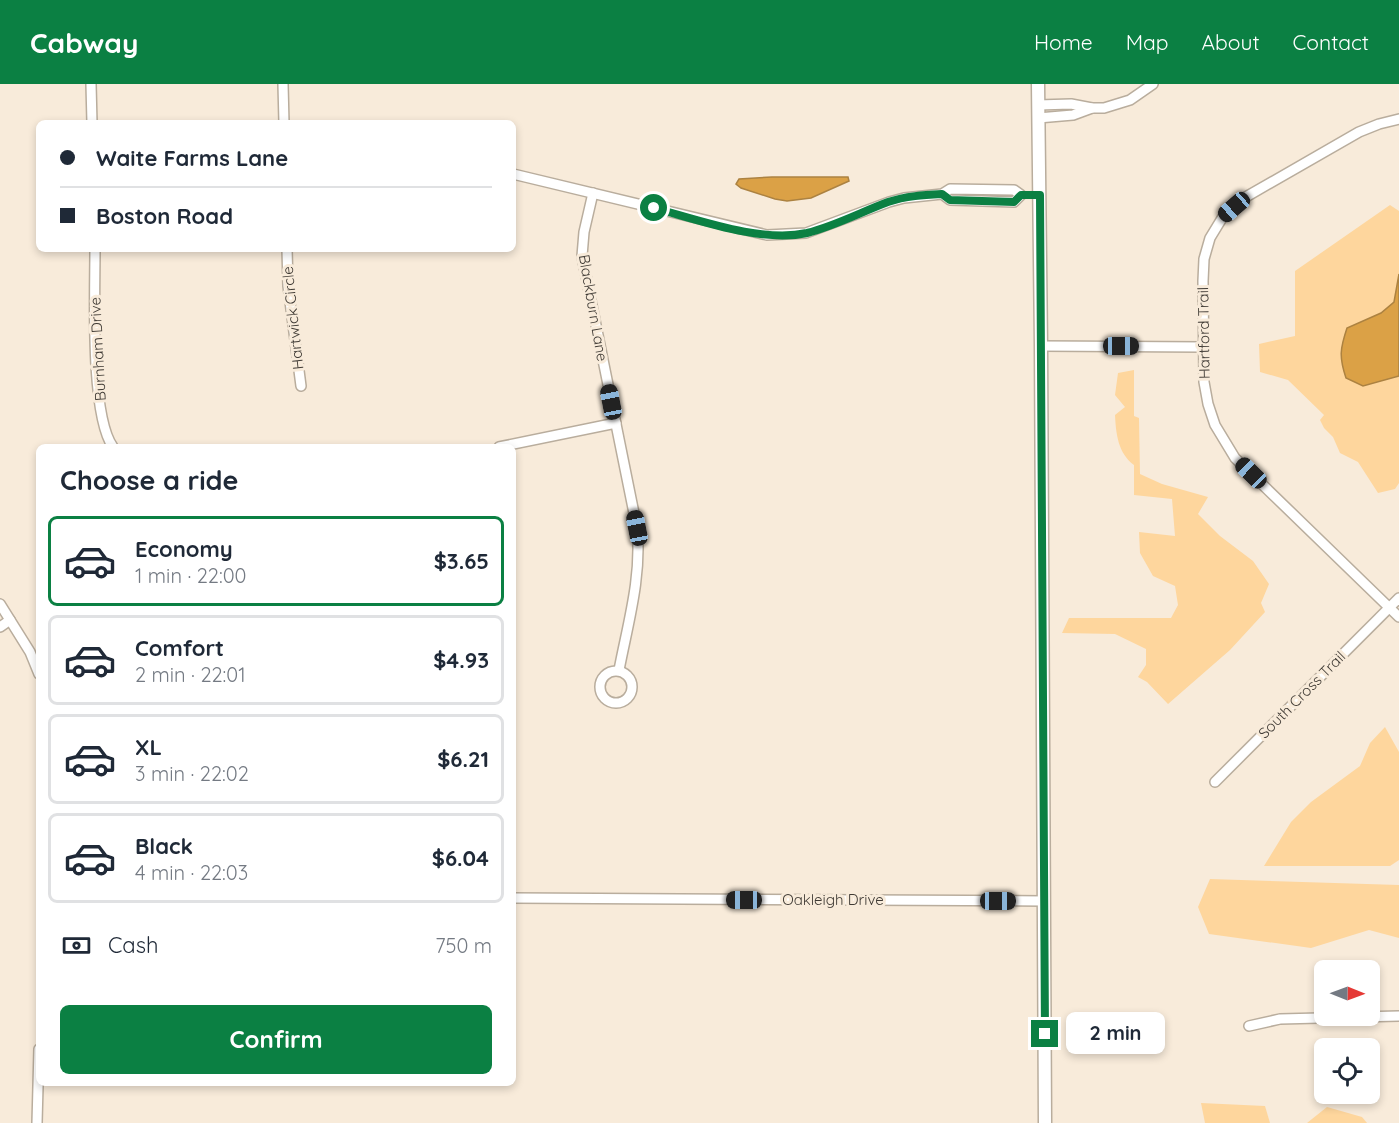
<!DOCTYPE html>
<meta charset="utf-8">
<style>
:root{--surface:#fff;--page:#f6f6f7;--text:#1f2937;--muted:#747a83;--line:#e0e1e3;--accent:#0b8043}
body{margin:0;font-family:Quicksand,sans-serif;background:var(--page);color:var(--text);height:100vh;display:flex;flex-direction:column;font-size:22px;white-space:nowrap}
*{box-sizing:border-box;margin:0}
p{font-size:20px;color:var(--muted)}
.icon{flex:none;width:33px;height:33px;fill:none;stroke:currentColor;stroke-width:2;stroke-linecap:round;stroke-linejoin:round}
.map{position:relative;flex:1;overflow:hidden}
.drawer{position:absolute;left:36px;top:360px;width:480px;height:642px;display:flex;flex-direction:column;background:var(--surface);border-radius:9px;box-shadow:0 3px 9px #0003}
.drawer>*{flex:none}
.top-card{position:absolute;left:36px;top:36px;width:480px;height:132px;border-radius:9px;box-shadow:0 3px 9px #0003;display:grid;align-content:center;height:132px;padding:0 24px;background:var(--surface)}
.needle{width:39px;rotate:91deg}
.tools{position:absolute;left:1314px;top:876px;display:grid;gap:12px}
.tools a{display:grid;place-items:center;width:66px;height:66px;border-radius:9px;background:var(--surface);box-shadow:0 3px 9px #0003;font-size:30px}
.end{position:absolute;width:27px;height:27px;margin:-14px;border:8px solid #0b8043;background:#fff;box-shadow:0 0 0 3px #fff}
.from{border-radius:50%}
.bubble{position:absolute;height:42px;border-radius:9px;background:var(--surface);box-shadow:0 3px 9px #0003;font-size:20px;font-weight:700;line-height:42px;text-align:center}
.car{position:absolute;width:18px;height:36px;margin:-18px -9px;border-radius:8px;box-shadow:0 0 4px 2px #0007;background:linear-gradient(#222 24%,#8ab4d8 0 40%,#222 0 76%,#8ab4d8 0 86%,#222 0)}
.top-card b{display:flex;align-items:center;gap:21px;height:57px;font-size:22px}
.top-card b+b{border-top:2px solid var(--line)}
.top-card i{width:15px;height:15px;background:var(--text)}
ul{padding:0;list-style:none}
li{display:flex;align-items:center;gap:18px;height:90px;margin:0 12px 9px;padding:0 12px;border:3px solid var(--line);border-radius:9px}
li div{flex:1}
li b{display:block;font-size:22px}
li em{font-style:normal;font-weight:700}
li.selected{border-color:var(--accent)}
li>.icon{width:54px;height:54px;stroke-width:1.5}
h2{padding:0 24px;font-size:27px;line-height:72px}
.pay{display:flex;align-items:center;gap:15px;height:66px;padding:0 24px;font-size:22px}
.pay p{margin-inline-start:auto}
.action{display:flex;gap:12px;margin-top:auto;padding:12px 24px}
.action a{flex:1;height:69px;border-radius:9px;background:var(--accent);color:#fff;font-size:24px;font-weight:700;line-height:69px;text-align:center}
header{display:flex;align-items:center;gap:36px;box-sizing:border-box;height:84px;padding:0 30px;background:var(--accent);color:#fff}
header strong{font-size:28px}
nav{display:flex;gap:33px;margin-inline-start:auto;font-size:21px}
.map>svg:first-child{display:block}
.green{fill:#fed69d}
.water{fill:#dba146;stroke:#ac8241;stroke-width:1.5}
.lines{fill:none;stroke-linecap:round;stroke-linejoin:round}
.minor-casing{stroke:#b9ad9d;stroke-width:12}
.tertiary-casing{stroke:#b9ad9d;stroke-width:15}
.minor{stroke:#fff;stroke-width:9}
.tertiary{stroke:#fff;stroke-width:12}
.route{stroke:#0b8043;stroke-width:8}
.labels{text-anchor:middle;stroke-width:6;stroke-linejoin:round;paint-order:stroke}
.street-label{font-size:15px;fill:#3f3a34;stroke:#f8ebda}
</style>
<header>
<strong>Cabway</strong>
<nav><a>Home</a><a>Map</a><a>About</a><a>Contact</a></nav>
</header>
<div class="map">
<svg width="1399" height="1039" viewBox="0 0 1399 1039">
<rect width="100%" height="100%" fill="#f8ebda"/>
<g class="green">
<path d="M1390,121L1399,127V399L1395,405L1378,409L1358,378L1340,369L1333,353L1324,344L1320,336L1324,331L1288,296L1260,288L1259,260L1295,252V187Z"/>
<path d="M1134,286V332L1139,334L1140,390L1162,400L1208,413L1198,430L1220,452L1253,477L1269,500L1261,519L1265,528L1230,566L1168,620L1147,598L1138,593L1146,581V565L1115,550L1062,549L1069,534H1171L1178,521L1175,502L1153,492L1140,469L1139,448L1175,452L1172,415L1134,411V381C1118,369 1116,350 1115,331L1125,323L1115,311L1118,289Z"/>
<path d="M1385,643L1399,668V776L1390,782H1264L1291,738L1311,718L1360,682L1370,659Z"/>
<path d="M1210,795L1399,801V854L1369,846L1311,864L1209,850L1198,823Z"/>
<path d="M1201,1019L1265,1022L1270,1039H1205Z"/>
<path d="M1327,1023L1362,1033L1367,1039H1307Z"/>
</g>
<g class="water">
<path d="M772,93H848L849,97L811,114L787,117L775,115L741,104L736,100L739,95Z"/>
<path d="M1399,190V292L1363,302L1346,294C1339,273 1340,265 1347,244L1381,229L1394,218Z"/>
</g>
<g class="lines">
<g class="minor-casing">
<g id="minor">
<path d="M91,0L92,39"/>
<path d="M283,0L284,39"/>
<path d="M1038,21L1071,20L1092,24H1104L1130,16L1153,0"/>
<path d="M1038,34L1073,31L1092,24"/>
<path d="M1399,35L1379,40L1359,48L1244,114L1224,131L1210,154L1204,175L1203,197L1204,298L1208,320L1215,341L1235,374L1399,533"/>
<path d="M513,90L767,151L806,149L889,118L904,114L942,110L950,105L1014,106L1021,111L1014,118L950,116L942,110"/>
<path d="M593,109L584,148L582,172L637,444C642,492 628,539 619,586"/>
<path d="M95,165C95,209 90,331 113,363"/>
<path d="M287,165L288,202L301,302"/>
<path d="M1041,262L1203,263"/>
<path d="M499,363L616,339"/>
<path d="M0,520L30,568L39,590"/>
<path d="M0,543L10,536"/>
<circle cx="616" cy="603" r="16"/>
<path d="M1215,698L1399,514"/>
<path d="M513,814L1044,817"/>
<path d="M1249,942L1280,935L1399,932"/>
<path d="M37,1039L39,965"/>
</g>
</g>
<g class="tertiary-casing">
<path id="tertiary" d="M1038,0L1041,262L1045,1039"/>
</g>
<use href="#minor" class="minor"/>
<use href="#tertiary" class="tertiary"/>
</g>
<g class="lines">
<path class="route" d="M654,124C699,136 761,159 807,149C835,142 861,128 888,118C906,112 924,111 942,110L950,116L1014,118L1021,111H1040L1045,950"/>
</g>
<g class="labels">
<g class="street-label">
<text transform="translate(593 224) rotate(80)" y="5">Blackburn Lane</text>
<text transform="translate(293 234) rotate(-96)" y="5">Hartwick Circle</text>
<text transform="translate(1204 249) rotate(-91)" y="5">Hartford Trail</text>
<text transform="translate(98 265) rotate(-93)" y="5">Burnham Drive</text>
<text transform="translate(1302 611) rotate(-45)" y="5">South Cross Trail</text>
<text x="833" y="821">Oakleigh Drive</text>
</g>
</g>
</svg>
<div class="tools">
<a><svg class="needle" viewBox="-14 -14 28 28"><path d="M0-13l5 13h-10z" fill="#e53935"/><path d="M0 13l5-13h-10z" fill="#747a83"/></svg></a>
<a><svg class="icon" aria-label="locate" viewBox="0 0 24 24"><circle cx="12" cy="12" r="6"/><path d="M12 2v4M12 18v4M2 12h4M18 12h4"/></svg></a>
</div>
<i class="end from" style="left:654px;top:124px"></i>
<i class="end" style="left:1045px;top:950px"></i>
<div class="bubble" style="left:1066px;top:928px;width:99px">2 min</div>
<i class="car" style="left:1234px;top:123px;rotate:229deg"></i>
<i class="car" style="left:1121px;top:262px;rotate:90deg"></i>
<i class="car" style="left:611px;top:318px;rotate:349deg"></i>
<i class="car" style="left:1251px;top:389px;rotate:314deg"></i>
<i class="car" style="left:637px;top:444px;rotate:349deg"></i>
<i class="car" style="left:744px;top:816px;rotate:270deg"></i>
<i class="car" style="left:998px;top:817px;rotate:90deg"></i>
<div class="top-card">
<b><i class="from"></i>Waite Farms Lane</b>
<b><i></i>Boston Road</b>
</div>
<section class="drawer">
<h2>Choose a ride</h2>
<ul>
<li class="selected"><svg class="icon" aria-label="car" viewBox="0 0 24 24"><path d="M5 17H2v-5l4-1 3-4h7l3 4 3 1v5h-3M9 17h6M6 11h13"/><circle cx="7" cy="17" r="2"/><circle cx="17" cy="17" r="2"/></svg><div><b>Economy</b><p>1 min · 22:00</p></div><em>$3.65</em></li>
<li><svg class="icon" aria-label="car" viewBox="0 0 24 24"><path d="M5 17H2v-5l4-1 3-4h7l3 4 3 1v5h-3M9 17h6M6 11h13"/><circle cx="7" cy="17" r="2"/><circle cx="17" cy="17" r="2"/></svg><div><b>Comfort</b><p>2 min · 22:01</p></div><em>$4.93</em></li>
<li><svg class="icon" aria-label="car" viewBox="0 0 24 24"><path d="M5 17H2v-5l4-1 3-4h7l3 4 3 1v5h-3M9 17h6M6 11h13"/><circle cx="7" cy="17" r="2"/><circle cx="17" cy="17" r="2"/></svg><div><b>XL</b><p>3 min · 22:02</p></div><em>$6.21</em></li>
<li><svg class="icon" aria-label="car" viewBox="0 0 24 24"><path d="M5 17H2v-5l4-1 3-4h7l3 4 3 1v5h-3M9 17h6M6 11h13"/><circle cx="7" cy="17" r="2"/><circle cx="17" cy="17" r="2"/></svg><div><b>Black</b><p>4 min · 22:03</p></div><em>$6.04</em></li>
</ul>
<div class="pay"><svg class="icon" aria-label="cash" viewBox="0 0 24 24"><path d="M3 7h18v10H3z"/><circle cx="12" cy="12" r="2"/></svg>Cash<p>750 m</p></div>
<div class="action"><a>Confirm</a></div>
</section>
</div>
